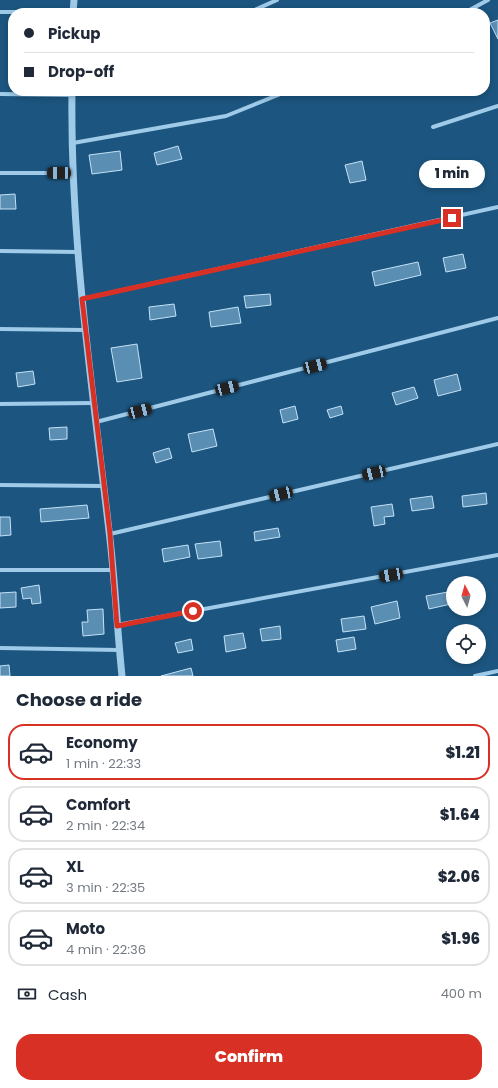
<!DOCTYPE html>
<meta charset="utf-8">
<style>
:root{--surface:#fff;--page:#f2f2f3;--text:#1f2937;--muted:#747a83;--line:#e0e1e3;--accent:#d93025}
body{margin:0;font-family:Poppins,sans-serif;background:var(--page);color:var(--text);height:100vh;display:flex;flex-direction:column;font-size:15px;white-space:nowrap}
*{box-sizing:border-box;margin:0}
p{font-size:13px;color:var(--muted)}
.icon{flex:none;width:22px;height:22px;fill:none;stroke:currentColor;stroke-width:2;stroke-linecap:round;stroke-linejoin:round}
.map{position:relative;height:676px;overflow:hidden}
.drawer{display:flex;flex-direction:column;background:var(--surface);flex:1}
.drawer>*{flex:none}
.banner{position:absolute;left:8px;top:8px;width:482px;height:88px;border-radius:16px;box-shadow:0 2px 6px #0003;display:grid;align-content:center;height:88px;padding:0 16px;background:var(--surface)}
.needle{width:26px;rotate:354deg}
.tools{position:absolute;left:446px;top:576px;display:grid;gap:8px}
.tools a{display:grid;place-items:center;width:40px;height:40px;border-radius:50%;background:var(--surface);box-shadow:0 2px 6px #0003;font-size:20px}
.end{position:absolute;width:18px;height:18px;margin:-9px;border:5px solid #d93025;background:#fff;box-shadow:0 0 0 2px #fff}
.from{border-radius:50%}
.bubble{position:absolute;height:28px;border-radius:14px;background:var(--surface);box-shadow:0 2px 6px #0003;font-size:13px;font-weight:800;line-height:28px;text-align:center}
.car{position:absolute;width:12px;height:24px;margin:-12px -6px;border-radius:5px;box-shadow:0 0 3px 1px #0007;background:linear-gradient(#222 24%,#8ab4d8 0 40%,#222 0 76%,#8ab4d8 0 86%,#222 0)}
.banner b{display:flex;align-items:center;gap:14px;height:38px;font-size:15px}
.banner b+b{border-top:1px solid var(--line)}
.banner i{width:10px;height:10px;background:var(--text)}
ul{padding:0;list-style:none}
li{display:flex;align-items:center;gap:12px;height:56px;margin:0 8px 6px;padding:0 8px;border:2px solid var(--line);border-radius:16px}
li div{flex:1}
li b{display:block;font-size:15px}
li em{font-style:normal;font-weight:800}
li.selected{border-color:var(--accent)}
li>.icon{width:36px;height:36px;stroke-width:1.5}
h2{padding:0 16px;font-size:18px;line-height:48px}
.pay{display:flex;align-items:center;gap:10px;height:44px;padding:0 16px;font-size:15px}
.pay p{margin-inline-start:auto}
.button{display:flex;gap:8px;margin-top:auto;padding:8px 16px}
.button a{flex:1;height:46px;border-radius:16px;background:var(--accent);color:#fff;font-size:16px;font-weight:800;line-height:46px;text-align:center}
.map>svg:first-child{display:block}
.building{fill:#5a8eb3;stroke:#c3e2f7}
.lines{fill:none;stroke-linecap:round;stroke-linejoin:round}
.minor{stroke:#9fcbe9;stroke-width:4}
.tertiary{stroke:#9fcbe9;stroke-width:7}
.route{stroke:#d93025;stroke-width:5}
</style>
<div class="map">
<svg width="498" height="676" viewBox="0 0 498 676">
<rect width="100%" height="100%" fill="#1c557f"/>
<g class="building">
<path d="M498,20V39L490,23Z"/>
<path d="M178,146L182,159L157,165L154,153Z"/>
<path d="M120,151L122,170L92,174L89,155Z"/>
<path d="M362,161L366,180L350,183L345,165Z"/>
<path d="M15,194L16,209H0V195Z"/>
<path d="M463,254L466,268L446,272L443,258Z"/>
<path d="M418,262L421,275L375,286L372,272Z"/>
<path d="M270,294L271,305L246,308L244,296Z"/>
<path d="M174,304L176,316L150,320L149,307Z"/>
<path d="M238,307L241,323L211,327L209,312Z"/>
<path d="M137,344L142,378L117,382L111,348Z"/>
<path d="M33,371L35,384L18,387L16,373Z"/>
<path d="M457,374L461,390L438,396L434,380Z"/>
<path d="M414,387L418,398L396,405L392,393Z"/>
<path d="M295,406L298,419L283,423L280,410Z"/>
<path d="M341,406L343,414L330,418L327,410Z"/>
<path d="M67,427V439L50,440L49,428Z"/>
<path d="M213,429L217,446L192,452L188,434Z"/>
<path d="M169,448L172,458L156,463L153,453Z"/>
<path d="M486,493L487,504L463,507L462,496Z"/>
<path d="M432,496L434,508L412,511L410,499Z"/>
<path d="M392,504L394,516L384,517L385,524L374,526L371,507Z"/>
<path d="M87,505L89,518L41,522L40,509Z"/>
<path d="M0,517H10L11,535L0,536Z"/>
<path d="M278,528L280,537L255,541L254,532Z"/>
<path d="M220,541L222,556L198,559L195,544Z"/>
<path d="M188,545L190,557L164,562L162,549Z"/>
<path d="M39,585L41,603L32,604L31,598L23,599L21,588Z"/>
<path d="M479,586H480L484,603L479,604Z"/>
<path d="M16,592V607L0,608V593Z"/>
<path d="M448,592L451,604L429,609L426,596Z"/>
<path d="M397,601L400,618L375,624L371,607Z"/>
<path d="M103,609L104,634L83,636L82,622H88L87,610Z"/>
<path d="M364,616L366,629L343,632L341,619Z"/>
<path d="M280,626L281,639L262,641L260,629Z"/>
<path d="M243,633L246,648L226,652L224,636Z"/>
<path d="M354,637L356,649L338,652L336,640Z"/>
<path d="M191,639L193,650L178,653L175,643Z"/>
<path d="M9,665L10,676H0V666Z"/>
<path d="M191,668L193,676H161Z"/>
</g>
<g class="lines">
<g class="minor">
<path d="M0,12H73"/>
<path d="M248,13L277,0"/>
<path d="M464,13L488,0"/>
<path d="M0,94L72,95"/>
<path d="M433,127L498,106"/>
<path d="M73,143L226,116L288,91"/>
<path d="M0,173H74"/>
<path d="M0,251L78,252"/>
<path d="M82,299L498,207"/>
<path d="M0,329L85,330"/>
<path d="M0,404L93,403"/>
<path d="M96,422L498,318"/>
<path d="M0,485L104,486"/>
<path d="M110,534L498,444"/>
<path d="M0,570H113"/>
<path d="M117,625L498,555"/>
<path d="M0,648L119,650"/>
<path d="M475,676L498,671"/>
</g>
<g class="tertiary">
<path d="M73,13L74,0"/>
<path d="M72,91C70,239 92,385 109,531C115,579 117,628 122,676"/>
</g>
</g>
<g class="lines">
<path class="route" d="M193,611L117,626L110,534L82,299L452,218"/>
</g>
</svg>
<div class="tools">
<a><svg class="needle" viewBox="-14 -14 28 28"><path d="M0-13l5 13h-10z" fill="#e53935"/><path d="M0 13l5-13h-10z" fill="#747a83"/></svg></a>
<a><svg class="icon" aria-label="locate" viewBox="0 0 24 24"><circle cx="12" cy="12" r="6"/><path d="M12 2v4M12 18v4M2 12h4M18 12h4"/></svg></a>
</div>
<i class="end from" style="left:193px;top:611px"></i>
<i class="end" style="left:452px;top:218px"></i>
<div class="bubble" style="left:419px;top:160px;width:66px">1 min</div>
<i class="car" style="left:59px;top:173px;rotate:270deg"></i>
<i class="car" style="left:315px;top:366px;rotate:76deg"></i>
<i class="car" style="left:227px;top:388px;rotate:75deg"></i>
<i class="car" style="left:140px;top:411px;rotate:75deg"></i>
<i class="car" style="left:374px;top:473px;rotate:257deg"></i>
<i class="car" style="left:281px;top:494px;rotate:257deg"></i>
<i class="car" style="left:391px;top:575px;rotate:260deg"></i>
<div class="banner">
<b><i class="from"></i>Pickup</b>
<b><i></i>Drop-off</b>
</div>
</div>
<section class="drawer">
<h2>Choose a ride</h2>
<ul>
<li class="selected"><svg class="icon" aria-label="car" viewBox="0 0 24 24"><path d="M5 17H2v-5l4-1 3-4h7l3 4 3 1v5h-3M9 17h6M6 11h13"/><circle cx="7" cy="17" r="2"/><circle cx="17" cy="17" r="2"/></svg><div><b>Economy</b><p>1 min · 22:33</p></div><em>$1.21</em></li>
<li><svg class="icon" aria-label="car" viewBox="0 0 24 24"><path d="M5 17H2v-5l4-1 3-4h7l3 4 3 1v5h-3M9 17h6M6 11h13"/><circle cx="7" cy="17" r="2"/><circle cx="17" cy="17" r="2"/></svg><div><b>Comfort</b><p>2 min · 22:34</p></div><em>$1.64</em></li>
<li><svg class="icon" aria-label="car" viewBox="0 0 24 24"><path d="M5 17H2v-5l4-1 3-4h7l3 4 3 1v5h-3M9 17h6M6 11h13"/><circle cx="7" cy="17" r="2"/><circle cx="17" cy="17" r="2"/></svg><div><b>XL</b><p>3 min · 22:35</p></div><em>$2.06</em></li>
<li><svg class="icon" aria-label="car" viewBox="0 0 24 24"><path d="M5 17H2v-5l4-1 3-4h7l3 4 3 1v5h-3M9 17h6M6 11h13"/><circle cx="7" cy="17" r="2"/><circle cx="17" cy="17" r="2"/></svg><div><b>Moto</b><p>4 min · 22:36</p></div><em>$1.96</em></li>
</ul>
<div class="pay"><svg class="icon" aria-label="cash" viewBox="0 0 24 24"><path d="M3 7h18v10H3z"/><circle cx="12" cy="12" r="2"/></svg>Cash<p>400 m</p></div>
<div class="button"><a>Confirm</a></div>
</section>
